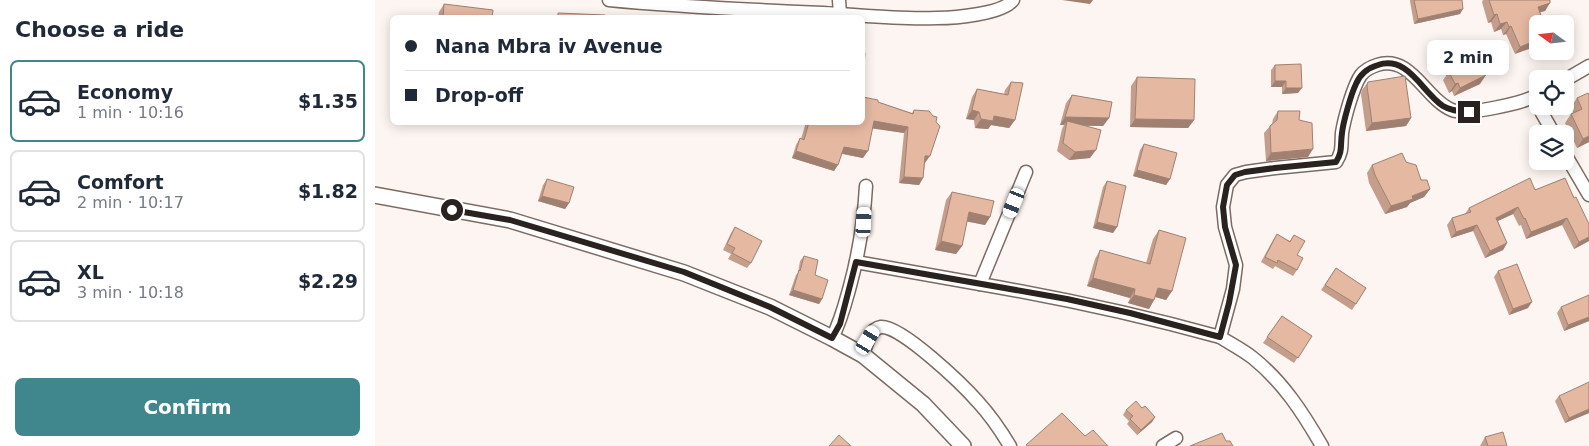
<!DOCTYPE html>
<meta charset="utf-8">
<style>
:root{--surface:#fff;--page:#f2f2f3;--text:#1f2937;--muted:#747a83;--line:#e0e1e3;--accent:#3f878c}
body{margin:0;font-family:"DejaVu Sans",sans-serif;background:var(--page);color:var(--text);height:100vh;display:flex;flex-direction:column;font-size:19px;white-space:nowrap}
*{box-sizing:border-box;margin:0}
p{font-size:16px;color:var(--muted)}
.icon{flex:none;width:28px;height:28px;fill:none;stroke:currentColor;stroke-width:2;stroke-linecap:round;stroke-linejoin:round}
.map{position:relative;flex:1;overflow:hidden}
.drawer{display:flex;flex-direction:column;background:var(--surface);width:375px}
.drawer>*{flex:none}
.banner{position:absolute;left:15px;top:15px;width:475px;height:110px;border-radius:8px;box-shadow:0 2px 12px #0003;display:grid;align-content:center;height:110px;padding:0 15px;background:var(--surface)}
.needle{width:32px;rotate:285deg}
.buttons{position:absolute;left:1154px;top:15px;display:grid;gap:10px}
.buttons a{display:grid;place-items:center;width:45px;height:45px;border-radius:8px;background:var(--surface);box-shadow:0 2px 12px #0003;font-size:25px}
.end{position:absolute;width:22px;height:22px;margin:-11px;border:6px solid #29221e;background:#fff;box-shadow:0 0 0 2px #fff}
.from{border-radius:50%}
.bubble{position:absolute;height:35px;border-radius:8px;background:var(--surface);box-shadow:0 2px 12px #0003;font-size:16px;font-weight:600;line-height:35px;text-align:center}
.car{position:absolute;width:15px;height:30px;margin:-15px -8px;border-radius:6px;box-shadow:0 0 4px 1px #0007;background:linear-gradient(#fff 24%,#345 0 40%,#fff 0 76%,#345 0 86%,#fff 0)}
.banner b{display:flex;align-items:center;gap:18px;height:48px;font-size:19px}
.banner b+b{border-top:1px solid var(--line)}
.banner i{width:12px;height:12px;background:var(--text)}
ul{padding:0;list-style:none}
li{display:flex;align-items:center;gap:15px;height:82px;margin:0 10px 8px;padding:0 5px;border:2px solid var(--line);border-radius:8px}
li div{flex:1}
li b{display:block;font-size:19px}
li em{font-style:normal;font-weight:600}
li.current{border-color:var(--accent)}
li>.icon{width:45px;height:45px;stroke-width:1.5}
h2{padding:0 15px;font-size:22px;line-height:60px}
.cta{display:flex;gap:10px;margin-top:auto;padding:10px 15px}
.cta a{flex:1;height:58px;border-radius:8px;background:var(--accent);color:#fff;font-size:20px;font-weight:600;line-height:58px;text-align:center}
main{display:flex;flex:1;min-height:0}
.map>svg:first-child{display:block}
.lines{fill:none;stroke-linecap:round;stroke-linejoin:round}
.minor-casing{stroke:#7c6b63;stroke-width:15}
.tertiary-casing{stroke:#7c6b63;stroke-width:18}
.minor{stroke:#fff;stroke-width:12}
.tertiary{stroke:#fff;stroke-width:15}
.wall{fill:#c59e8b}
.shaded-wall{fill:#a08171}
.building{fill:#e5b8a2;stroke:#a08171}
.route{stroke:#29221e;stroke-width:6}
</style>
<main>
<section class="drawer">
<h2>Choose a ride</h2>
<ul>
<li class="current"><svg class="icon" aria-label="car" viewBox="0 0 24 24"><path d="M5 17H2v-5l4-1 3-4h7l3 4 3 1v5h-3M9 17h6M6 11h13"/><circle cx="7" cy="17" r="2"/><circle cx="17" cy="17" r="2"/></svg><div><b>Economy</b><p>1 min · 10:16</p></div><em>$1.35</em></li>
<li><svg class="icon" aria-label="car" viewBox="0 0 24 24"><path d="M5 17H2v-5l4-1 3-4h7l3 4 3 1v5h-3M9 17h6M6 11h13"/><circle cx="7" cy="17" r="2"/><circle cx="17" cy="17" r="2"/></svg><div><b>Comfort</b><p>2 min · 10:17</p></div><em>$1.82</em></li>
<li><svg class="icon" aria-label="car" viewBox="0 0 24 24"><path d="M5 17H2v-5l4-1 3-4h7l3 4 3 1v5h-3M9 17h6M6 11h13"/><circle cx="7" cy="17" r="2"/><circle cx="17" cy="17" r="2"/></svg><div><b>XL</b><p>3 min · 10:18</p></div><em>$2.29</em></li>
</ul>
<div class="cta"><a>Confirm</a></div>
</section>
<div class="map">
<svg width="1214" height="446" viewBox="0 0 1214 446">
<rect width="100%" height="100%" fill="#fdf5f1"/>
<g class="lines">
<g class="minor-casing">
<g id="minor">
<path d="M234,0C305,7 376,10 448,13C486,15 524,20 562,18C579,18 628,14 638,0"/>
<path d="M464,0L465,14"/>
<path d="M1190,80L1214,66"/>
<path d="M1163,106L1179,134"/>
<path d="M1190,154L1214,195"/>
<path d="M651,172L605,284C686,298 765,315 845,337L858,289L861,265L850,227L848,207L852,185L860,175L871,172L900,168L961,162C968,151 966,146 967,133C969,120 978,86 986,75C990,70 996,67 1002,65C1036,54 1050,99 1077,110C1091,116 1149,103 1162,95"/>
<path d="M481,262L605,284"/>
<path d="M845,337C856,344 868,350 878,358C908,382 928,413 947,446"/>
<path d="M457,338C466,321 470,304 475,286C484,253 489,221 491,186"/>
<path d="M488,355C491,346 494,329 506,327C526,325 589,386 603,402C615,415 626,431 635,446"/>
<path d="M788,446L801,438"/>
</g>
</g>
<g class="tertiary-casing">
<path id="tertiary" d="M0,195L135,220L309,273L395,307L457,338L488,355L548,404L588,446"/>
</g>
<use href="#minor" class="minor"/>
<use href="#tertiary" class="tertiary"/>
</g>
<g class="wall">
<path d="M1035,0H1087L1085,14L1039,24L1035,1Z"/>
<path d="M1108,0H1175L1170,11L1165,12L1169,24L1140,54L1131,34L1128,35L1126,29L1119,32L1116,22L1113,23L1107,2Z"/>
<path d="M69,4L117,18H63L64,12Z"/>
<path d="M1070,53L1105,84L1079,96L1077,91L1074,93L1068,80L1071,76L1065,61Z"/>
<path d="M900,65L923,93L907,94V87H896V70Z"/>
<path d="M762,77L819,120L813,128L755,127L756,86Z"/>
<path d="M636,82L640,120L634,128L616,125L613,129L600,128L599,120L591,119L597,97L602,89L629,94L630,90Z"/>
<path d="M993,82L1036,118L1031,126L991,131L986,94L987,90Z"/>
<path d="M697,95L734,118L728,126H711L715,158L694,160L682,151L687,129L689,125H685L691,103Z"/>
<path d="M1214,95V142L1202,148L1190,123L1196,114L1198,113L1196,107L1202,98Z"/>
<path d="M503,102L537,113L539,110L550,163L548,178L544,185L524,183L529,133L498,128L488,158L467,154L459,171L417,158L421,145L425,138L426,139L431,122H488Z"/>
<path d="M903,111L924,120L933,157L891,161L889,133L895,126L897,124L898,119Z"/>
<path d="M769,144L795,179L791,185L758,176L765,150Z"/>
<path d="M1031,162L1055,189L1049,197L1035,203L1032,207L1010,214L994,183L992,173L997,165Z"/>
<path d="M1190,178L1214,241L1199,249L1187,225L1151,239L1146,225L1144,226L1138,214L1123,221L1132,243L1128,250L1110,258L1098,231L1076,238L1072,225L1077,218L1090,214L1094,208L1160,190Z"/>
<path d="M172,179L194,203L190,209L163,201L168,185Z"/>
<path d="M732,181L742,227L738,233L718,228L728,187Z"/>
<path d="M577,192L615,217L610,225L592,221L587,246L581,254L560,250L571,200Z"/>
<path d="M360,227L376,263L372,268L353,259L356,254L348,250L356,233Z"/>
<path d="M784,230L797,291L791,300L780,297L779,300L774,309L753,303L755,298L712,286L720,259L725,250L771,263L778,239Z"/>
<path d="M902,234L915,241L919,235L922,255V270L918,276L900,266L898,269L886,262L898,240Z"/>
<path d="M429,256L440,275L447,299L444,304L414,295L421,275L423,273L425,261Z"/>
<path d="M961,268L991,288L977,310L946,290Z"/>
<path d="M1123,271L1153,308L1134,315L1119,277Z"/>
<path d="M1186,307L1214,321L1189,331L1182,313Z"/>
<path d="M907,316L937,336L919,363L888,343Z"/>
<path d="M1184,396L1214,413L1190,423L1180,401Z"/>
<path d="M767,408L780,417L777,422L762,435L752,424L754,421L748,415L751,410Z"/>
<path d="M1110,437L1132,446H1105Z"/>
</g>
<g class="shaded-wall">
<path d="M687,0H718L715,4Z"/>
<path d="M1175,3L1170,11L1158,14L1163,7Z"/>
<path d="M1088,9L1085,14L1039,24L1043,19Z"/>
<path d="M1122,14L1116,22L1113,23L1119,15Z"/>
<path d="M1132,22L1126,29L1119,32L1125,24Z"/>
<path d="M1136,26L1131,34L1128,35L1134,27Z"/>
<path d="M1162,40V46L1140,54L1145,47Z"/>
<path d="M1111,75L1105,84L1079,96L1085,88Z"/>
<path d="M900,81H911L907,87H896Z"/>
<path d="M1083,83L1077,91L1074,93L1080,84Z"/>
<path d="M911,88H927L923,93L907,94Z"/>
<path d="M597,110L604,112L599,120L591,119Z"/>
<path d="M619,116L640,120L634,128L616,125L613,129L600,128L606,119Z"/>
<path d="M690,117L734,118L728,126L691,125L692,121L689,125H685Z"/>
<path d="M1036,118L1031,126L991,131L997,123Z"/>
<path d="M760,119L819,120L813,128L755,127Z"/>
<path d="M499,121L533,127L529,133L494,128Z"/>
<path d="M1214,136V142L1202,148L1208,139Z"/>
<path d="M469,147L493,151L488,158L464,153Z"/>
<path d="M938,149L933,157L891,161L896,153Z"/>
<path d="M721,150L715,158L694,160L700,152Z"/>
<path d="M421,151L463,165L459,171L417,158Z"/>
<path d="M550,156H555L550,163H546Z"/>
<path d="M762,170L795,179L791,185L758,176Z"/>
<path d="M529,177L548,178L544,185L524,183Z"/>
<path d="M1055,189L1049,197L1035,203L1032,207L1010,214L1016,206L1037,196Z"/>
<path d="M167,196L194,203L190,209L163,201Z"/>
<path d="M1143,207L1138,214L1116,224L1121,218Z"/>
<path d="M594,212L615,217L610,225L589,221Z"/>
<path d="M1192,218L1187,225L1151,239L1156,232Z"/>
<path d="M722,222L742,227L738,233L718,228Z"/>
<path d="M1102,225L1098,231L1076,238L1081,232Z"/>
<path d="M1214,237V241L1199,249L1204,242Z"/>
<path d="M566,241L587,246L581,254L560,250Z"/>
<path d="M1132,243L1128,250L1110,258L1115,251Z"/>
<path d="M718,278L760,289L755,298L712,286Z"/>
<path d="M783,288L797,291L791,300L777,296Z"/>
<path d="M418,290L447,299L444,304L414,295Z"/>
<path d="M759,295L779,300L774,309L753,303Z"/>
<path d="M1157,302L1153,308L1134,315L1138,309Z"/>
<path d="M1214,317V321L1189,331L1193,325Z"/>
<path d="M1214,409V413L1190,423L1194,418Z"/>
<path d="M780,417L777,422L762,435L766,430Z"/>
</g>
<g class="building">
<path d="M1039,0H1087L1088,9L1043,19Z"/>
<path d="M1114,0H1175V3L1163,7L1169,24H1162V40L1145,47L1136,26L1134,27L1132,22L1125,24L1122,14L1119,15Z"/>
<path d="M69,4L118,10L117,18H68Z"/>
<path d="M183,13L230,15V18H183Z"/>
<path d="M1096,41L1111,75L1085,88L1083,83L1080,84L1074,72L1078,70L1070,53Z"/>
<path d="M488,53H490L488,76Z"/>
<path d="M926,64L927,88H911V81H900V65Z"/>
<path d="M1030,76L1036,118L997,123L992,86L993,82Z"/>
<path d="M762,77L820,79L819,120L760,119Z"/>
<path d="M636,82L648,83L640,120L619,116L618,121L606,119L604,112L597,110L602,89L633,95Z"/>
<path d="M1213,93L1214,95V136L1208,139L1196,114L1207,109L1202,98Z"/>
<path d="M697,95L737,102L734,118L690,117Z"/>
<path d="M488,97L503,100V102L538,114L539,110L554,111L558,116L562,117L561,122L565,126L555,156H550L548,178L529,177L533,127L499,121L493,151L469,147L463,165L421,151L425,138L429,140L434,122H488Z"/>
<path d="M903,111H925L924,120L937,123L938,149L896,153L895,126L902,120Z"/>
<path d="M692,121L726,130L721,150L700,152L688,143Z"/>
<path d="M769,144L802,153L795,179L762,170Z"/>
<path d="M1027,153L1031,162L1041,165L1046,180H1052L1055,189L1037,196L1038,199L1016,206L1000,175L997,165Z"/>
<path d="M1155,178L1160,190L1190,178L1199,198L1201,197L1214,224V237L1204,242L1192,218L1156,232L1150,218L1149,219L1143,207L1121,218L1132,243L1115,251L1102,225L1081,232L1077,218L1096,212L1094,208Z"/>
<path d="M172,179L199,187L194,203L167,196Z"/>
<path d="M732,181L751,186L742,227L722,222Z"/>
<path d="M577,192L619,201L615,217L594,212L587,246L566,241Z"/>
<path d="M360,227L387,241L376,263L357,253L360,248L352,244Z"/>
<path d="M784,230L811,238L797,291L783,288L779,300L759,295L760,289L718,278L725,250L775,264Z"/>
<path d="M902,234L915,242L919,235L930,241L922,255L928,258L922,270L903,260L902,263L890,257Z"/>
<path d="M429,256L443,260L440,275L453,280L447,299L418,290L424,270L425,271Z"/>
<path d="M1142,264L1157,302L1138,309L1123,271Z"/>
<path d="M961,268L991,288L981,304L950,285Z"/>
<path d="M1214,295V317L1193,325L1186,307Z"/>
<path d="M907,316L937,336L923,358L892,337Z"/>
<path d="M1214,382V409L1194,418L1184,396Z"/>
<path d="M761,401L767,408L770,406L780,417L766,430L755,419L758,416L751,410Z"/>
<path d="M687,413L710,436L718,430L733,446H653L651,445Z"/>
<path d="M1128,432L1132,446H1113L1110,437Z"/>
<path d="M847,433L851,441H855L858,446H815Z"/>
<path d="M464,435L476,446H454Z"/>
</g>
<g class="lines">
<path class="route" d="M77,210L135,220L309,272L395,307L457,338L465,324L481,262L692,299L755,313L845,337L854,303L861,265L850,227L848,207L852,185L860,175L870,172L900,168L961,162C968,151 965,146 967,133C968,123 976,94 981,84C985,74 993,68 1003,65C1033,55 1047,92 1068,106C1076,111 1084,111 1094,112"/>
</g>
</svg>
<div class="buttons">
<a><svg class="needle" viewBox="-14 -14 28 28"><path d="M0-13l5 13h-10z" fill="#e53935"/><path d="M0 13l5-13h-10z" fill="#747a83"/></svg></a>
<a><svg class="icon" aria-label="locate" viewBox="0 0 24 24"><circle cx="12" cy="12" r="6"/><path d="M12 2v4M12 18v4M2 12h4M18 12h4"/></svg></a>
<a><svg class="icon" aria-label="layers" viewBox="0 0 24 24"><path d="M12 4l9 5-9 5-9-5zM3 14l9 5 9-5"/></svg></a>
</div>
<i class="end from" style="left:77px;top:210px"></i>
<i class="end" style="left:1094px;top:112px"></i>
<div class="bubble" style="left:1052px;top:40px;width:82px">2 min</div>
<i class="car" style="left:639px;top:203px;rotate:202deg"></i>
<i class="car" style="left:489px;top:222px;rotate:3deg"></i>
<i class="car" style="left:493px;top:340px;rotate:31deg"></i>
<div class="banner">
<b><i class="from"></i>Nana Mbra ⅳ Avenue</b>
<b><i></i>Drop-off</b>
</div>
</div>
</main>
